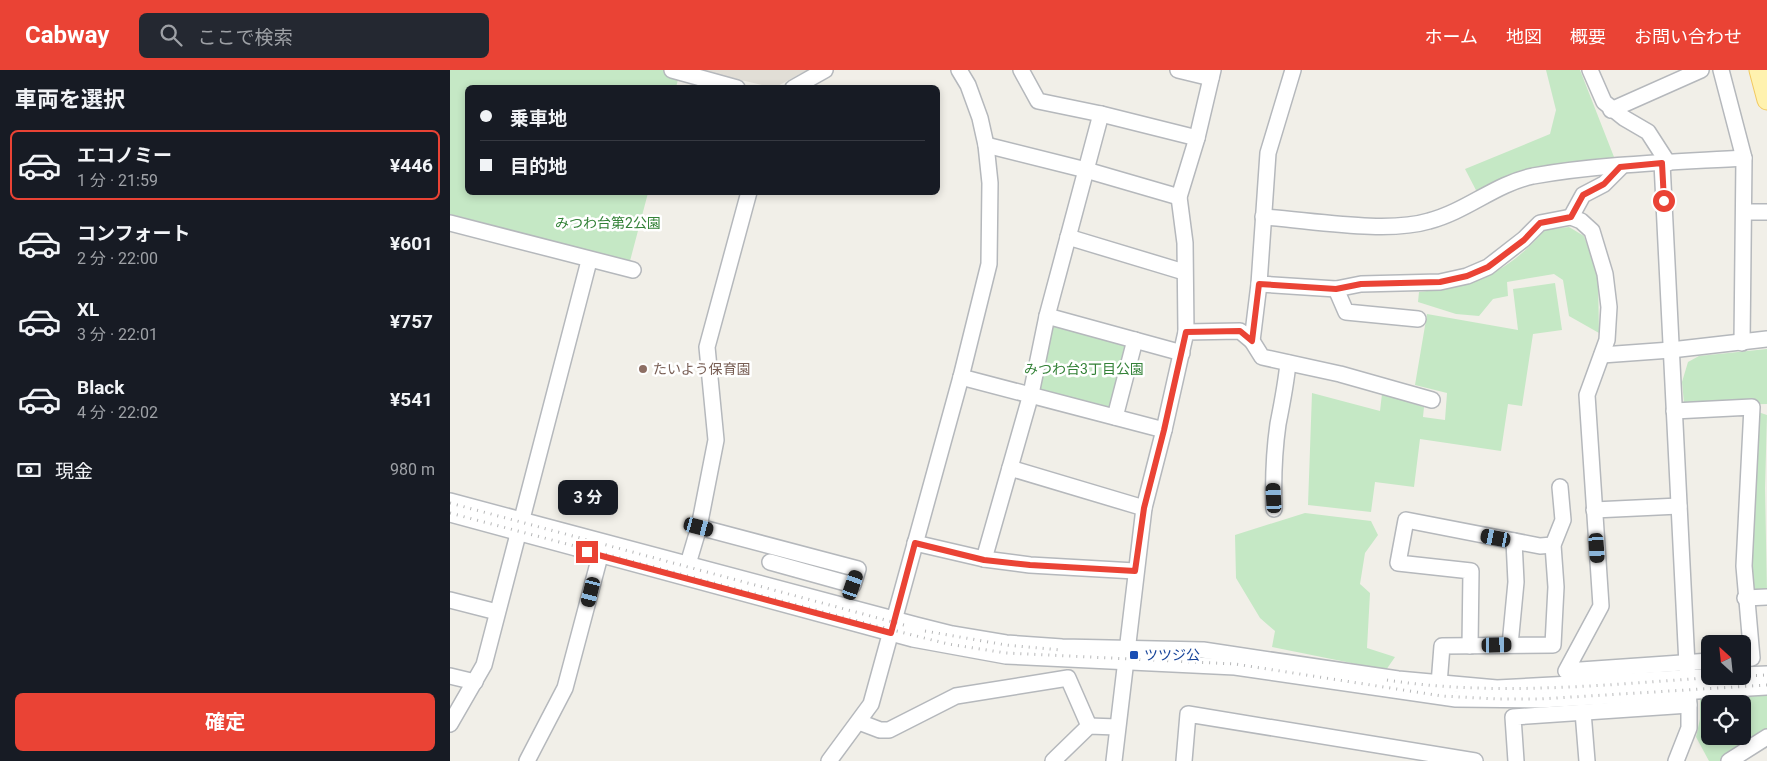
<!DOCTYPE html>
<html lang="ja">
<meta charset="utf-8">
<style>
:root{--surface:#171b24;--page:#242831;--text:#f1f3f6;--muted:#9ea1a6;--line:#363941;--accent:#ea4335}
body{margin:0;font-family:Roboto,"Noto Sans JP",sans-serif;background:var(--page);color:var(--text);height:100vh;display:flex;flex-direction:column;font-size:19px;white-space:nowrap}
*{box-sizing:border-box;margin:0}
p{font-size:16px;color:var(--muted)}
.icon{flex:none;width:28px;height:28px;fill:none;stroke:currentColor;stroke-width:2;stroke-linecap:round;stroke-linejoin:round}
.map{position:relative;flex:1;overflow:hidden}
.sheet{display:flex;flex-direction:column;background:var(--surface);width:450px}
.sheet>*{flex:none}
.guide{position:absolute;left:15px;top:15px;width:475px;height:110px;border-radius:8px;box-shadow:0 2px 8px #0003;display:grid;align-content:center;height:110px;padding:0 15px;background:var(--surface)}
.needle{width:32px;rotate:333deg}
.tools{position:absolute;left:1251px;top:565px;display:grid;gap:10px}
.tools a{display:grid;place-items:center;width:50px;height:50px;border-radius:8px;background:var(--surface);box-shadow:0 2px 8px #0003;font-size:25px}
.end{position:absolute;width:22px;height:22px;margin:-11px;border:6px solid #ea4335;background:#fff;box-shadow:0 0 0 2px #fff}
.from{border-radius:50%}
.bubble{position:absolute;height:35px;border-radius:8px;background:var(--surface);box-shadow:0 2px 8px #0003;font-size:16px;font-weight:700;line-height:35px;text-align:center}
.car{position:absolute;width:15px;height:30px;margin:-15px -8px;border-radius:6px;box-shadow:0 0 4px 1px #0007;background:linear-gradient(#222 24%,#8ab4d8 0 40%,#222 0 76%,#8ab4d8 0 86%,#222 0)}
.guide b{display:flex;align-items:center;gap:18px;height:48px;font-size:19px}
.guide b+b{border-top:1px solid var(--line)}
.guide i{width:12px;height:12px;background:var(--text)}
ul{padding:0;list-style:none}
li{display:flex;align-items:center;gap:15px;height:70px;margin:0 10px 8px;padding:0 5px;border:2px solid transparent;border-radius:8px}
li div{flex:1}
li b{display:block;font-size:19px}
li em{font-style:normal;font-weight:700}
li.current{border-color:var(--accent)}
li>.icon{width:45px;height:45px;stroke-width:1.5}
h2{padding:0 15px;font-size:22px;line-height:60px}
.pay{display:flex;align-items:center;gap:12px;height:55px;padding:0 15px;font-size:19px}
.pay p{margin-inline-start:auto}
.button{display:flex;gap:10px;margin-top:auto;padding:10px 15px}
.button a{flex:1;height:58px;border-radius:8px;background:var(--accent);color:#fff;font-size:20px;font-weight:700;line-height:58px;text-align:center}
header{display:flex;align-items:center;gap:30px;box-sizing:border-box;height:70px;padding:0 25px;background:var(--accent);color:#fff}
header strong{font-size:24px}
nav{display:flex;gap:28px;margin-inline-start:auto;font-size:18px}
.search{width:350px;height:45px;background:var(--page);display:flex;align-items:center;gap:12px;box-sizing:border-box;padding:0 18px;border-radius:8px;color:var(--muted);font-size:19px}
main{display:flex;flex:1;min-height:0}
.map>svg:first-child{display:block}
.education{fill:#e1ded6}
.green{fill:#c5e8c5;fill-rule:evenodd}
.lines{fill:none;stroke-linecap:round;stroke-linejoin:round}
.minor-casing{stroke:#b5b8bc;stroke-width:18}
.major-casing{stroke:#f2c960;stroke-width:21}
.minor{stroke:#fff;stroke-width:15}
.major{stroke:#fff2af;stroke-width:19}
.rail{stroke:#b6b7b8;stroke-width:3;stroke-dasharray:1 6;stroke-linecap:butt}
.route{stroke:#ea4335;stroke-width:6}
.education-dot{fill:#8d6e63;stroke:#fff;stroke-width:2}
.transit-dot{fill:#1a4fb4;stroke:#fff;stroke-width:2}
.labels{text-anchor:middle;stroke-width:5;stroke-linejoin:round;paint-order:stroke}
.park-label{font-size:14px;fill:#348238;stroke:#fff}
.education-label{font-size:14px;fill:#785e54;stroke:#fff;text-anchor:start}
.transit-label{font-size:14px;fill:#164399;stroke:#fff;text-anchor:start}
</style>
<header>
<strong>Cabway</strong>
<div class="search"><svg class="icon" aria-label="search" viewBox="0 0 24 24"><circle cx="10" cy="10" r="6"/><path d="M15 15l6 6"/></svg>ここで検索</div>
<nav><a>ホーム</a><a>地図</a><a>概要</a><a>お問い合わせ</a></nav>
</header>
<main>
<section class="sheet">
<h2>車両を選択</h2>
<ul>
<li class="current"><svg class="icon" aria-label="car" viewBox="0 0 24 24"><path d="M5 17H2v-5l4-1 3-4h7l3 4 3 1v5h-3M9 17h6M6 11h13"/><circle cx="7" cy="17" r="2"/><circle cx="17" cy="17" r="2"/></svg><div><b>エコノミー</b><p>1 分 · 21:59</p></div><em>¥446</em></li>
<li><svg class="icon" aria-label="car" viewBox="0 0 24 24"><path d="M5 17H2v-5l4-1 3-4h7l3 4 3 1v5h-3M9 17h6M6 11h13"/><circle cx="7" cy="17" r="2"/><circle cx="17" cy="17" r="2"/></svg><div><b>コンフォート</b><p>2 分 · 22:00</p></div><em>¥601</em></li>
<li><svg class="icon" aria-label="car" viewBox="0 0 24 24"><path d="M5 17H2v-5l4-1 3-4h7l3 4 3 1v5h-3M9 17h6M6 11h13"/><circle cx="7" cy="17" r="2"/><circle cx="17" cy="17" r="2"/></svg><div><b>XL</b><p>3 分 · 22:01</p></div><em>¥757</em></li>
<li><svg class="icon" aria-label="car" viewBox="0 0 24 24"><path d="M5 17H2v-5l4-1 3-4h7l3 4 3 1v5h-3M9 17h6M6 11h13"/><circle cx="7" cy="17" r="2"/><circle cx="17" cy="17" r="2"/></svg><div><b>Black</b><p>4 分 · 22:02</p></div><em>¥541</em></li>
</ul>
<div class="pay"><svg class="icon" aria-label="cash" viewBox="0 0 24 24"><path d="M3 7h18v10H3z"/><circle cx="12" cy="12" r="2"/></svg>現金<p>980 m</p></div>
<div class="button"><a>確定</a></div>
</section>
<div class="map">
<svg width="1317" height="691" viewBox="0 0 1317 691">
<rect width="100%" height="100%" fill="#f1efe8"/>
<path class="education" d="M249,0H357L324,18Z"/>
<g class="green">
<path d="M0,0H217L230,3L226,17L18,18V122L198,123L180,191L0,144Z"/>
<path d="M1096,0H1130L1164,87L1062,107L1028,124L1015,99L1100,64L1106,40Z"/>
<path d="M1119,157L1134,166L1148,207L1149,263L1119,246L1113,210L1104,204L1057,212L1058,226L1043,229L1029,246L1006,244L968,232L969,222C1025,216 1057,203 1095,160Z"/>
<path d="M1105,213L1112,260L1083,264L1072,336L1058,334L1051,381L970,369L964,417L925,412L921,442L858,435L862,323L930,341L932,324L974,337L973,347L995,350L997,323L965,315L977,244L1068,260L1063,219Z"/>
<path d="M605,253L678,273L664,339L585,323L597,257Z"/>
<path d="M1317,279V334L1239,336L1234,333L1232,312L1238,292L1249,286Z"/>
<path d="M1308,342L1317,345L1315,418L1317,523H1300Z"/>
<path d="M855,443L921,451L928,465L915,483L910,514L920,523L917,578L945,587L936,600L822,577L825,561L810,548L786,508L785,465Z"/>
<path d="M1317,625V663L1271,691H1259L1246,667L1250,649V629ZM1260,634H1292V666H1260Z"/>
</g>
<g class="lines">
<g class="minor-casing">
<g id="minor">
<path d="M222,0L287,18"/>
<path d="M571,0L588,31L651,44L747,68"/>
<path d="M728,0L761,8"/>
<path d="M1140,0L1154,32L1174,48L1198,62L1218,93"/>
<path d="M1271,0L1294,88L1292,273"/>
<path d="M343,18L375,0"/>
<path d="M1161,40L1251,0"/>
<path d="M536,75L636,100L729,127"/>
<path d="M1212,93L1239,635V658L1226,691"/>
<path d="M1171,97L1154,114L1133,125L1121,147L1131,151L1142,161L1155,204L1159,237L1157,270L1137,325L1151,536L1116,601L1260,591"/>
<path d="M1294,142H1317"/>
<path d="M813,147C860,150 936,164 979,151C1017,141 1045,114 1083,106C1150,94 1226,92 1294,88"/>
<path d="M0,153L183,200"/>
<path d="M618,167L734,202"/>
<path d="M809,214L886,219L911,214L990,212L1017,206L1038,197L1074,169L1090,153L1121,147"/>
<path d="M886,219L896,242L968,249"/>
<path d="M597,246L732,283"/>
<path d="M736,262L735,173L729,127L747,68L763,0"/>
<path d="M802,271L812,287L890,304L982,330"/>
<path d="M1152,285L1221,280L1317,269"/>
<path d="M511,307L714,360"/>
<path d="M1224,341L1302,337L1294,496L1302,588L1292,589"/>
<path d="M665,347L685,270"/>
<path d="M560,398L694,438"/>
<path d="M0,431L466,555L502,564L556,573L612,577L753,580L948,609L1047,618L1270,606"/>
<path d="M824,439C823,411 824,382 828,354C832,334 836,314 838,293"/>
<path d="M1144,440L1229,436"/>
<path d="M0,444L463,569L556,586L785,597L1006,629L1090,630L1317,617"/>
<path d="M249,457L408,499L403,515L320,492"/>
<path d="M465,473L534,489L580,495L685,501"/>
<path d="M534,489L581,324L597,246L651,44"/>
<path d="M238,494L249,457L266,370L257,277L299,122"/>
<path d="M1295,528L1317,527"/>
<path d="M0,530L47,542"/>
<path d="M1060,575L1066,512L1064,471"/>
<path d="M1020,576L1021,501L948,493L956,450L1090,476L1103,475"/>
<path d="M1292,605L1317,604"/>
<path d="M0,606L25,612"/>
<path d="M989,614L992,576L1103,575L1106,517L1103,475L1113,450L1110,417"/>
<path d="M1133,642L1137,691"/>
<path d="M409,652L430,660H439L506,626L618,608L639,656"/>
<path d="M0,654L34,595L139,191"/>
<path d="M77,691L115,618L150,486"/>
<path d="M379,691L421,634L511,307L539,194L540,113L536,75L530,48L518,15L509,0"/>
<path d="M603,691L639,656L667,657"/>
<path d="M664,691L694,438L714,360L736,262L790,261L802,271L809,214L818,83L843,0"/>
<path d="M734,691L738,644L1025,691"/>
<path d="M1066,691L1063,647L1239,635"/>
<path d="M1279,691L1317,667"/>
</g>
</g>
<g class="major-casing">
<path id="major" d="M1309,0L1317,30"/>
</g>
<use href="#minor" class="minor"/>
<use href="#major" class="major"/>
<g class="rail">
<path d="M0,433L454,555"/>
<path d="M0,443L419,554L498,574L556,583L785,594L992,626L1047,629H1090L1317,615"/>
<path d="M475,561L556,575L611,580"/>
<path d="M1292,606L1317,605"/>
<path d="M937,610C1052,628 1170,613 1286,606"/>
</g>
</g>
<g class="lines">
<path class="route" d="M137,482L441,563L465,473L534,490L580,495L685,501L694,438L714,360L736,262L790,261L802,271L809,214L886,219L911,214L990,212L1017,206L1038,197L1074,170L1090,153L1121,147L1133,125L1154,114L1170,97L1212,93L1214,131"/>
</g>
<circle class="education-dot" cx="193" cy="299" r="5"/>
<rect class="transit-dot" x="679" y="580" width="10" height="10" rx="2.5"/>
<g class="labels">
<g class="park-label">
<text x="158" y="158">みつわ台第2公園</text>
<text x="634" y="304">みつわ台3丁目公園</text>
</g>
<g class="education-label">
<text x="203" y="304">たいよう保育園</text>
</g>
<g class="transit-label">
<text x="694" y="590">ツツジ公</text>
</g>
</g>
</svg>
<div class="tools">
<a><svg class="needle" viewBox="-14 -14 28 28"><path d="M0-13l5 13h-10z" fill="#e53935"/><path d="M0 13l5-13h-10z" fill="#9ea1a6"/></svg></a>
<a><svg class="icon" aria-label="locate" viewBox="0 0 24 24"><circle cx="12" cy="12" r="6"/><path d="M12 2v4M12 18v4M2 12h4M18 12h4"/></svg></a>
</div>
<i class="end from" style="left:1214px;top:131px"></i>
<i class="end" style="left:137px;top:482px"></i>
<div class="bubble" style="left:108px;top:410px;width:60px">3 分</div>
<i class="car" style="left:824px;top:428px;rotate:357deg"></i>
<i class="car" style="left:249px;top:457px;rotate:105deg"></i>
<i class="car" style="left:1046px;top:468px;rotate:281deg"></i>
<i class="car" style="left:1147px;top:478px;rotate:176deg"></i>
<i class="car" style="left:403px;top:515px;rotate:19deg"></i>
<i class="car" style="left:141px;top:522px;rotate:194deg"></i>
<i class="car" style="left:1047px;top:575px;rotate:89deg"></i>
<div class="guide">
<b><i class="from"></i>乗車地</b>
<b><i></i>目的地</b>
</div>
</div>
</main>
